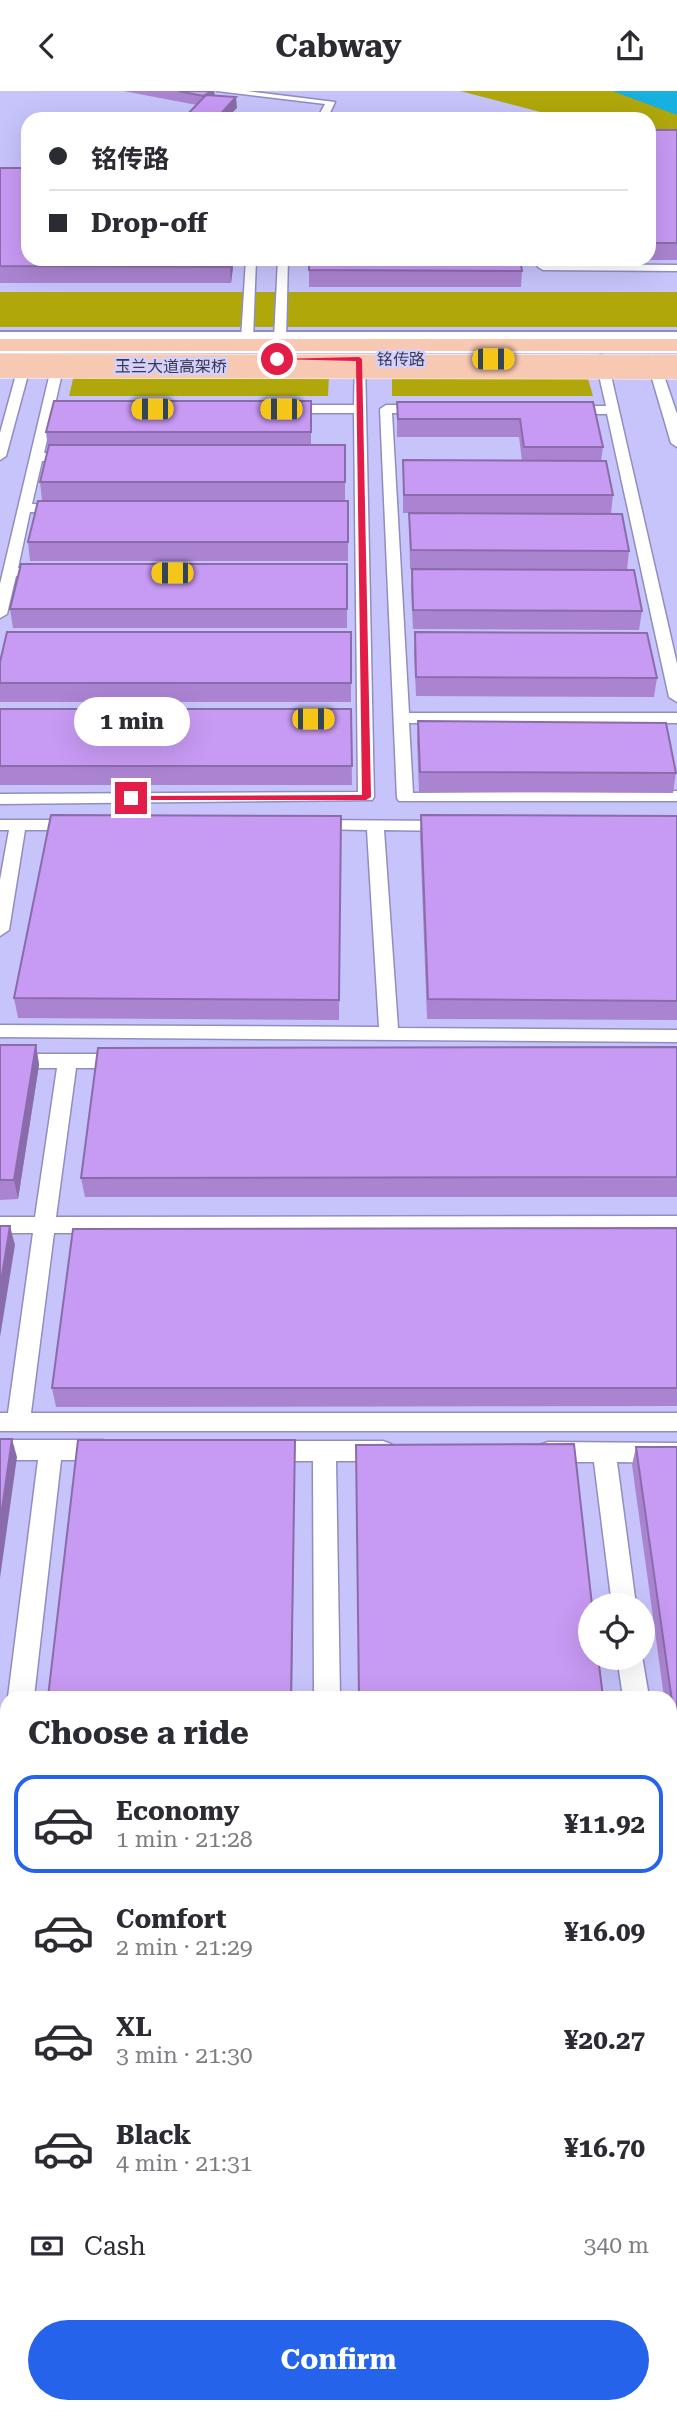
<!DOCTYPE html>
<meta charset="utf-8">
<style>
:root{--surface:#fff;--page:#f2f2f3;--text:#2b2b33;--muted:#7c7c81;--line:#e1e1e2;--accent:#2563eb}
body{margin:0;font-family:"Roboto Serif","Noto Sans SC",serif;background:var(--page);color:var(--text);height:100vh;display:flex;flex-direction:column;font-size:26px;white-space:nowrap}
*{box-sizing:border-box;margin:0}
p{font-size:23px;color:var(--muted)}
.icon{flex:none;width:38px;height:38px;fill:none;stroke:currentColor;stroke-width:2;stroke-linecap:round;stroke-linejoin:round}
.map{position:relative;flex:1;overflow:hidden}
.drawer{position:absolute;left:0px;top:1600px;width:677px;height:723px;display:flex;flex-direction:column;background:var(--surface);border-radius:21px 21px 0 0;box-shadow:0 7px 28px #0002}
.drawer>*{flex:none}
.banner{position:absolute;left:21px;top:21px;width:635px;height:154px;border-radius:21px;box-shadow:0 7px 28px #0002;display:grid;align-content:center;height:154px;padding:0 28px;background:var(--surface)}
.buttons{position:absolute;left:578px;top:1502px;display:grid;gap:14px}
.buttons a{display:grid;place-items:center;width:77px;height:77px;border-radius:50%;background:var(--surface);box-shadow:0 7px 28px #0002;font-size:35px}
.end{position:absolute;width:32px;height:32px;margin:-16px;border:9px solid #e11d48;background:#fff;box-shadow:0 0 0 4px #fff}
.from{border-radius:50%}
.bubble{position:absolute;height:49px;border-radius:24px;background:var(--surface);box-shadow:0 7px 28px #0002;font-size:23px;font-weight:700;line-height:49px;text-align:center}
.car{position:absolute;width:21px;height:42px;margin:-21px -10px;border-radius:9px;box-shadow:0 0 5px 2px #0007;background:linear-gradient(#f5c518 24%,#345 0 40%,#f5c518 0 76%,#345 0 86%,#f5c518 0)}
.banner b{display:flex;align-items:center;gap:24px;height:66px;font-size:26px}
.banner b+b{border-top:2px solid var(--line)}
.banner i{width:18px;height:18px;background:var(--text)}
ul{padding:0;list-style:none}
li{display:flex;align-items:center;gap:21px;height:98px;margin:0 14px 10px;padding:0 14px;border:4px solid transparent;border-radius:21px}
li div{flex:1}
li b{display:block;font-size:26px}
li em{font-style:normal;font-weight:700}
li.on{border-color:var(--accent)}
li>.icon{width:63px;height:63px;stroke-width:1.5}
h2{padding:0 28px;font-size:32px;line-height:84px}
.pay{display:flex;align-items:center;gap:18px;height:77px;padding:0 28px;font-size:26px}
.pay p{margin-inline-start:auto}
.button{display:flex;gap:14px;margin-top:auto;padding:14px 28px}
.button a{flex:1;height:80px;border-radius:42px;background:var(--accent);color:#fff;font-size:28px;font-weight:700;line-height:80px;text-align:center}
header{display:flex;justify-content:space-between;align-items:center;height:91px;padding:0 28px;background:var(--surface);font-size:32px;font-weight:700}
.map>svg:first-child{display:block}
.green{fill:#b0a80b}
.water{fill:#17b0e0}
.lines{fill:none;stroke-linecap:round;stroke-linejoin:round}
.service-casing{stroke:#908dc1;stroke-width:3}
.secondary-casing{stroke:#908dc1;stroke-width:4}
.primary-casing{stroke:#fff;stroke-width:4}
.service{fill:#fff;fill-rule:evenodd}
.secondary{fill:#fff;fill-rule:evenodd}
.primary{fill:#f7c8b2;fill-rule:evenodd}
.primary-bridge-casing{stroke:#fff;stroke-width:25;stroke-linecap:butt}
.primary-bridge{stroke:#f7c8b2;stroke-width:24}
.wall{fill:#ab84d1}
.shaded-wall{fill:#8b6caa}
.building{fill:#c79af3;stroke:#8b6caa;stroke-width:2}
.route{fill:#e11d48}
.labels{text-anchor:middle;stroke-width:5;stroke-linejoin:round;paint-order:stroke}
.far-street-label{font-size:16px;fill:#3a394f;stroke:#d3d2ff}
</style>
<header><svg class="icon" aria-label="back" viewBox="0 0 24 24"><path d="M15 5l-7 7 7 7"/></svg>Cabway<svg class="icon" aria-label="share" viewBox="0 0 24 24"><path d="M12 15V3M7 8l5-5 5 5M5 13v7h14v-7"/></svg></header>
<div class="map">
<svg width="677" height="2321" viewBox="0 0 677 2321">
<rect width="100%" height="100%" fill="#c6c4fb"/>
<g class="green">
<path d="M460,0H677V46H649V28H567Z"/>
<rect x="0" y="201" width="677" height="35"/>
<path d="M74,284L329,285L328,305H69Z"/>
<path d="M392,284H587L593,305H392Z"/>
</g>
<path class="water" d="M612,0H677V24Z"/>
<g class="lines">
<g class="service-casing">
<g id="service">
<path d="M217,0H247L335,11L327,28H317L325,13Z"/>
<path d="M246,168H256L253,248L247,251L241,248Z"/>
<path d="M278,168H288L286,248L280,251L274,248Z"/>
<path d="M536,168H546L547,173L677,174V180L543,179L538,176Z"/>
<path d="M601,264L607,267L677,573V611L669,606L607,323H566L560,319L566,315H606L595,267Z"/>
<path d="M648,265L658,267L677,323V356L671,352L646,267Z"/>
<path d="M26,266L32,269L6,365L0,369V342L20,269Z"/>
<path d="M59,266L65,269L44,362H73L79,366L73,370H42L32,413L64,414L71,418L64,422L30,421L18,477L46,478L53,482L46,486L16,485L7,523L0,527V493L53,269Z"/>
<path d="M355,266L365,268L374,706L372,709L0,713V703L358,701L354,322H284L278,318L284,314H354Z"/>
<path d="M386,314H425L431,318L425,322H392L409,622H677V632H409L413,702L677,700V710H399L397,707L380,318Z"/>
<path d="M0,729H75L83,734L75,739H25L9,839L0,845V789L9,739H0Z"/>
<path d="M314,729L449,730L457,735L449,740L384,739L398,937L677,939V951L0,946V934L379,936L367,739L308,738L306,734L308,730Z"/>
<path d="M0,963H125L132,965L134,970L132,975L125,977H76L56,1126L677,1125V1141L54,1142L31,1322H677V1340H0V1322H8L33,1142H0V1126H35L57,977H0Z"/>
<path d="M0,1349H103L111,1352L115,1359L111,1366L103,1369H61L34,1606H8L38,1369H0Z"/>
<path d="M268,1350H383L391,1353L395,1360L391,1367L383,1370H336L340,1606H314L313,1370H268L260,1367L256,1360L260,1353Z"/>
<path d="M548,1351L677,1352V1372L617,1371L636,1514H612L594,1371H548L540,1368L536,1361L540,1354Z"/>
<path d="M642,1565L649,1606H623L617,1566Z"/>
<path d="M7,1712V1794L0,1797V1715Z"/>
<rect x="670" y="1780" width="7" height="28"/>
<rect x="670" y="2027" width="7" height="30"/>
<rect x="0" y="2087" width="7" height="30"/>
<rect x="670" y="2276" width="7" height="32"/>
<rect x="307" y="2315" width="34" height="6"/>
<rect x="369" y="2315" width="34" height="6"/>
</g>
</g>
<g class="secondary-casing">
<rect id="secondary" x="0" y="241" width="677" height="12"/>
</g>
<g class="primary-casing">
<rect id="primary" x="0" y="248" width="677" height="12"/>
</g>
<use href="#service" class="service"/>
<use href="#secondary" class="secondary"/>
<use href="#primary" class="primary"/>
<g class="primary-bridge-casing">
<path id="primary-bridge" d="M0,275L677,276"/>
</g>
<use href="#primary-bridge" class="primary-bridge"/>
</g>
<g class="wall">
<path d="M123,0H214L215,5L237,17L197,14Z"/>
<path d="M649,39H677V169H558L649,168Z"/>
<path d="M0,77L28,168H234L231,192H0Z"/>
<path d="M309,168L522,180L521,196H309Z"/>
<path d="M311,310V354H345V409H42L40,391L48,358L46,341Z"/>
<path d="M397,311H593L603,356L601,370L613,404L611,423L403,422V369L522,370L519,346H397Z"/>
<path d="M348,410V470H30L28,451Z"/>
<path d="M409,422L629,460L627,479L410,478Z"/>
<path d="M347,473V537H13L10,518Z"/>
<path d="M412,478L642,520L639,539L413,538L411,497Z"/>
<path d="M351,541V611H0V571Z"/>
<path d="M415,541L657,587L654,606L416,605L414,560Z"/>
<path d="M0,618H351L352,694H0Z"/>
<path d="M418,630L676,682L673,702L419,701L417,650Z"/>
<path d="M421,724L677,725V929L427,928L420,743Z"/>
<path d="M341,725L339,929L18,927L14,907Z"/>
<path d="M0,954H36L39,974L18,1108L0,1109Z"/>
<path d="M677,956V1106H85L81,1087Z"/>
<path d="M677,1137V1315L56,1316L52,1297Z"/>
<path d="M636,1356H677V1702L670,1653V1606H664L632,1374Z"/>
<rect x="670" y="2081" width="7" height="147"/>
</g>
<g class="shaded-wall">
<path d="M212,0H214L215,9L204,15L203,5Z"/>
<path d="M236,6L237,17L226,28H216Z"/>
<path d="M231,168H234L231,192L230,176Z"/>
<path d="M36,954L39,974L18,1108L14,1089Z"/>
<path d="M10,1135L15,1154L0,1246V1197Z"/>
<path d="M12,1348L17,1366L0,1487V1432Z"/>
<path d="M295,1349L292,1606H291Z"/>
</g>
<g class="building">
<path d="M178,0H212L203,5Z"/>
<path d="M206,4L236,6L216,28H183Z"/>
<rect x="649" y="39" width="28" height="113"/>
<path d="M0,77H28V168H231L230,176L0,175Z"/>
<path d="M309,168H520L522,180L309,179Z"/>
<path d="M54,310H311V341H46Z"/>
<path d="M397,311H593L603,356H524L520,328H398Z"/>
<path d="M49,354H345V391H40Z"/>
<path d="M403,369L606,370L613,404H404Z"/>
<path d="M38,410H348V451H28Z"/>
<path d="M409,422L622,423L629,460L411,459Z"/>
<path d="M21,473H347V518H10Z"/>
<path d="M412,478L634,479L642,520L413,519Z"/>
<path d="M7,541H351V592H0V571Z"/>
<path d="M415,541L647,542L657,587L416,586Z"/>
<path d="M0,618H351L352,675H0Z"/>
<path d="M418,630L666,632L676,682L420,681Z"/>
<path d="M51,724L341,725L339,909L14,907Z"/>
<path d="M421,724L677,725V910L428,908Z"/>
<path d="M0,954H36L14,1089H0Z"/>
<path d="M677,956V1086L81,1087L98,957Z"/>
<path d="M0,1135H10L0,1197Z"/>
<path d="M677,1137V1297H52L73,1138Z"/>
<path d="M0,1348H12L0,1432Z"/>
<path d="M78,1349H295L291,1606H48Z"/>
<path d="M574,1353L592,1514H590V1566H598L603,1606H359L356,1354Z"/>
<path d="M636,1356H677V1645Z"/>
<rect x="670" y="2081" width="7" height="140"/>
</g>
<path class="route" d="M359,266L362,268L371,706L366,709H128L127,707L131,705L362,704L356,270L274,268Z"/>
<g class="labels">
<g class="far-street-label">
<text x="401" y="274">铭传路</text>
<text x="171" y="281">玉兰大道高架桥</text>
</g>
</g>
</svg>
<div class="buttons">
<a><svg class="icon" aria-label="locate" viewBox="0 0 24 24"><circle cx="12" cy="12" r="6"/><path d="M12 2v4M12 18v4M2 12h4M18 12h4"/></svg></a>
</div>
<i class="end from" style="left:277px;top:268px"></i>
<i class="end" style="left:131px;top:707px"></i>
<div class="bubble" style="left:74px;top:606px;width:116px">1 min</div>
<i class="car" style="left:493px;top:268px;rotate:90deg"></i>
<i class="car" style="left:152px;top:318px;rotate:270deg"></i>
<i class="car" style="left:281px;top:318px;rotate:270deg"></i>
<i class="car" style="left:172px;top:482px;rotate:270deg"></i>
<i class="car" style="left:313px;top:628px;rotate:90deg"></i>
<div class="banner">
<b><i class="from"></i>铭传路</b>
<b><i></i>Drop-off</b>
</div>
<section class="drawer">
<h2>Choose a ride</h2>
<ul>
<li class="on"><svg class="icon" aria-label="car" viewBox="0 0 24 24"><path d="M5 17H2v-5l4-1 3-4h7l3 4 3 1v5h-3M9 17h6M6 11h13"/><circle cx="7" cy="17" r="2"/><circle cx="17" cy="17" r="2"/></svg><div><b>Economy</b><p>1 min · 21:28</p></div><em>¥11.92</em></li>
<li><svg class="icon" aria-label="car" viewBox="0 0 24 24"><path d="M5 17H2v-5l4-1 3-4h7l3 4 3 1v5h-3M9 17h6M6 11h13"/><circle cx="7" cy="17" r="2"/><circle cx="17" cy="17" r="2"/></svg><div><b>Comfort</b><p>2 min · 21:29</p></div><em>¥16.09</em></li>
<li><svg class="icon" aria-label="car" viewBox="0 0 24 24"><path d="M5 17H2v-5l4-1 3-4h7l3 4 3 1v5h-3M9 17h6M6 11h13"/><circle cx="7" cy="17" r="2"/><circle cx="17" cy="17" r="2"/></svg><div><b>XL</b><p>3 min · 21:30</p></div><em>¥20.27</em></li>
<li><svg class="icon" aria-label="car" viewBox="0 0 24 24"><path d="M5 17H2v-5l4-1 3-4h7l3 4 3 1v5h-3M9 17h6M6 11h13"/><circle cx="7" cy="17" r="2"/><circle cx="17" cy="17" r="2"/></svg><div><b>Black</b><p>4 min · 21:31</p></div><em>¥16.70</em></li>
</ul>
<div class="pay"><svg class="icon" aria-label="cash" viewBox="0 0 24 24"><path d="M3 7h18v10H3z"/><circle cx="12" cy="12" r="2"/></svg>Cash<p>340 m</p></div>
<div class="button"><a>Confirm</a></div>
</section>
</div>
